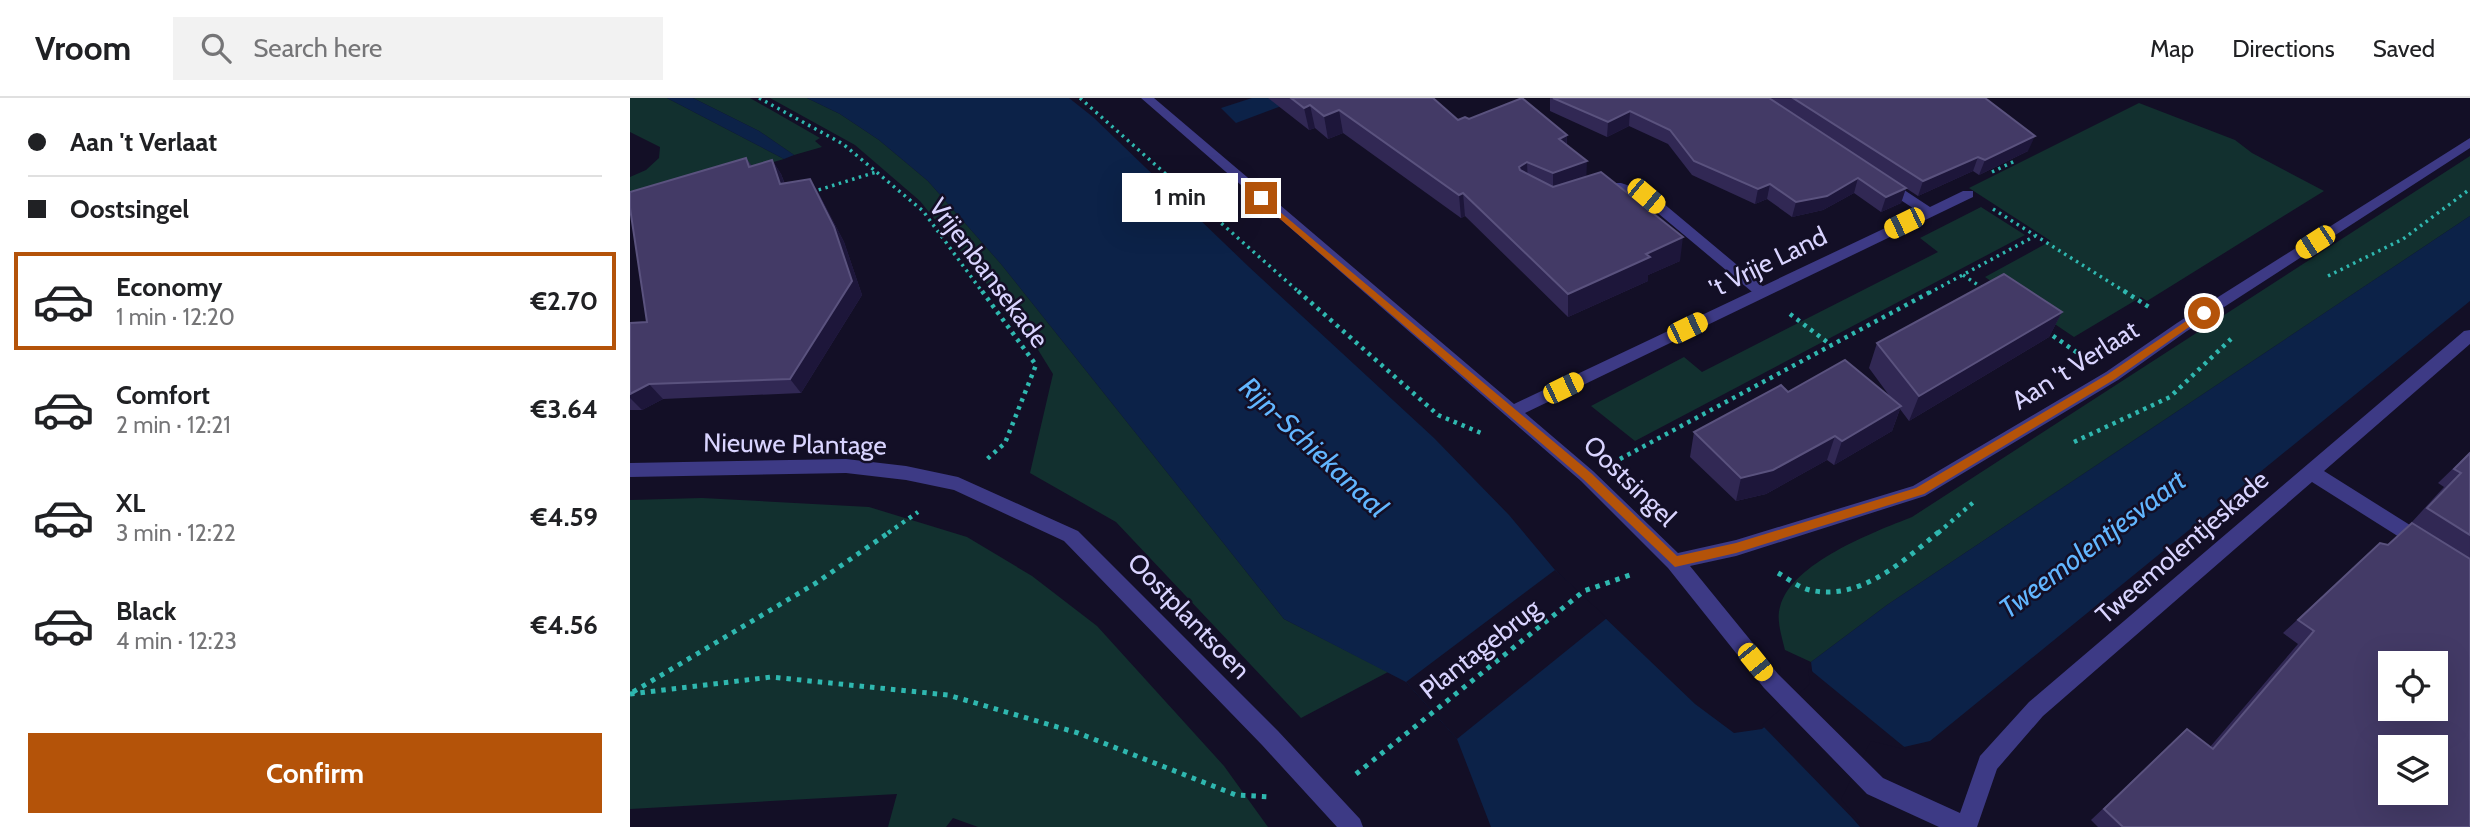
<!DOCTYPE html>
<meta charset="utf-8">
<style>
:root{--surface:#fff;--page:#f2f2f2;--text:#202124;--muted:#757577;--line:#e0e0e0;--accent:#b45309}
body{margin:0;font-family:Cabin,sans-serif;background:var(--page);color:var(--text);height:100vh;display:flex;flex-direction:column;font-size:26px;white-space:nowrap}
*{box-sizing:border-box;margin:0}
p{font-size:23px;color:var(--muted)}
.icon{flex:none;width:38px;height:38px;fill:none;stroke:currentColor;stroke-width:2;stroke-linecap:round;stroke-linejoin:round}
.map{position:relative;flex:1;overflow:hidden}
.details{display:flex;flex-direction:column;background:var(--surface);width:630px}
.details>*{flex:none}
.hud{display:grid;align-content:center;height:154px;padding:0 28px;background:var(--surface)}
.controls{position:absolute;left:1748px;top:553px;display:grid;gap:14px}
.controls a{display:grid;place-items:center;width:70px;height:70px;border-radius:0px;background:var(--surface);box-shadow:0 7px 28px #0002;font-size:35px}
.end{position:absolute;width:32px;height:32px;margin:-16px;border:9px solid #b45309;background:#fff;box-shadow:0 0 0 4px #fff}
.from{border-radius:50%}
.bubble{position:absolute;height:49px;border-radius:0px;background:var(--surface);box-shadow:0 7px 28px #0002;font-size:23px;font-weight:700;line-height:49px;text-align:center}
.car{position:absolute;width:21px;height:42px;margin:-21px -10px;border-radius:9px;box-shadow:0 0 5px 2px #0007;background:linear-gradient(#f5c518 24%,#345 0 40%,#f5c518 0 76%,#345 0 86%,#f5c518 0)}
.hud b{display:flex;align-items:center;gap:24px;height:66px;font-size:26px}
.hud b+b{border-top:2px solid var(--line)}
.hud i{width:18px;height:18px;background:var(--text)}
ul{padding:0;list-style:none}
li{display:flex;align-items:center;gap:21px;height:98px;margin:0 14px 10px;padding:0 14px;border:4px solid transparent;border-radius:0px}
li div{flex:1}
li b{display:block;font-size:26px}
li em{font-style:normal;font-weight:700}
li.selected{border-color:var(--accent)}
li>.icon{width:63px;height:63px;stroke-width:1.5}
.action{display:flex;gap:14px;margin-top:auto;padding:14px 28px}
.action a{flex:1;height:80px;border-radius:0px;background:var(--accent);color:#fff;font-size:28px;font-weight:700;line-height:80px;text-align:center}
header{display:flex;align-items:center;gap:42px;box-sizing:border-box;height:98px;padding:0 35px;background:var(--surface);border-bottom:2px solid var(--line)}
header strong{font-size:33px}
nav{display:flex;gap:38px;margin-inline-start:auto;font-size:24px}
.search{width:490px;height:63px;background:var(--page);display:flex;align-items:center;gap:18px;box-sizing:border-box;padding:0 24px;border-radius:0px;color:var(--muted);font-size:26px}
main{display:flex;flex:1;min-height:0}
.map>svg:first-child{display:block}
.green{fill:#12302f}
.water{fill:#0c2248}
.pier{fill:#130f26}
.lines{fill:none;stroke-linecap:round;stroke-linejoin:round}
.path-far2{stroke:#2fb8b0;stroke-width:3.5;stroke-dasharray:2.5 4.5;stroke-linecap:butt}
.path-far1{stroke:#2fb8b0;stroke-width:4.5;stroke-dasharray:3.5 5;stroke-linecap:butt}
.path{stroke:#2fb8b0;stroke-width:5;stroke-dasharray:4.5 6;stroke-linecap:butt}
.lane{fill:#3d3a85;fill-rule:evenodd}
.street{fill:#3d3a85;fill-rule:evenodd}
.wall{fill:#312854}
.shaded-wall{fill:#1d163a}
.building{fill:#433a66;stroke:#5a527e;stroke-width:2;fill-rule:evenodd}
.route{fill:#b45309}
.labels{text-anchor:middle;stroke-width:5;stroke-linejoin:round;paint-order:stroke}
.street-label{font-size:26px;fill:#d9d4ff;stroke:#130f26}
.water-label{font-size:28px;font-style:italic;fill:#62b6ff;stroke:#130f26}
</style>
<header>
<strong>Vroom</strong>
<div class="search"><svg class="icon" aria-label="search" viewBox="0 0 24 24"><circle cx="10" cy="10" r="6"/><path d="M15 15l6 6"/></svg>Search here</div>
<nav><a>Map</a><a>Directions</a><a>Saved</a></nav>
</header>
<main>
<section class="details">
<div class="hud">
<b><i class="from"></i>Aan 't Verlaat</b>
<b><i></i>Oostsingel</b>
</div>
<ul>
<li class="selected"><svg class="icon" aria-label="car" viewBox="0 0 24 24"><path d="M5 17H2v-5l4-1 3-4h7l3 4 3 1v5h-3M9 17h6M6 11h13"/><circle cx="7" cy="17" r="2"/><circle cx="17" cy="17" r="2"/></svg><div><b>Economy</b><p>1 min · 12:20</p></div><em>€2.70</em></li>
<li><svg class="icon" aria-label="car" viewBox="0 0 24 24"><path d="M5 17H2v-5l4-1 3-4h7l3 4 3 1v5h-3M9 17h6M6 11h13"/><circle cx="7" cy="17" r="2"/><circle cx="17" cy="17" r="2"/></svg><div><b>Comfort</b><p>2 min · 12:21</p></div><em>€3.64</em></li>
<li><svg class="icon" aria-label="car" viewBox="0 0 24 24"><path d="M5 17H2v-5l4-1 3-4h7l3 4 3 1v5h-3M9 17h6M6 11h13"/><circle cx="7" cy="17" r="2"/><circle cx="17" cy="17" r="2"/></svg><div><b>XL</b><p>3 min · 12:22</p></div><em>€4.59</em></li>
<li><svg class="icon" aria-label="car" viewBox="0 0 24 24"><path d="M5 17H2v-5l4-1 3-4h7l3 4 3 1v5h-3M9 17h6M6 11h13"/><circle cx="7" cy="17" r="2"/><circle cx="17" cy="17" r="2"/></svg><div><b>Black</b><p>4 min · 12:23</p></div><em>€4.56</em></li>
</ul>
<div class="action"><a>Confirm</a></div>
</section>
<div class="map">
<svg width="1840" height="729" viewBox="0 0 1840 729">
<rect width="100%" height="100%" fill="#130f26"/>
<g class="green">
<path d="M0,0H37L154,61L0,105V79L16,72L29,60L30,49L0,34Z"/>
<path d="M63,0H120L190,40L185,43L192,49L164,57L129,33Z"/>
<path d="M140,0H177L210,16L249,42L298,83L371,166L654,521L758,574L671,620L486,424L400,375L423,276L402,242L290,103L225,47Z"/>
<path d="M1509,5L1605,42L1622,55L1694,93L1517,203L1511,199L1444,239L1355,179L1421,143L1339,90Z"/>
<path d="M1840,58V118L1257,507L1181,564L1155,552C1152,539 1146,522 1150,509C1161,465 1244,434 1282,419Z"/>
<path d="M1351,109L1395,137L1005,343L961,308L1054,259L1072,274L1308,154L1290,140Z"/>
<path d="M72,400L239,409L337,439L402,478L467,528L594,668L638,729H348L323,720L316,729H258L267,696L0,711V402Z"/>
</g>
<g class="water">
<path d="M37,0H63L129,33L164,57L154,61Z"/>
<path d="M177,0H439L463,19L619,169L804,340L879,417L925,472L1065,606L1104,635L1132,631L1184,587L1181,564L1257,507L1840,118V203L1300,643L1274,649L1239,639L1207,701L1230,729H861L827,641L776,584L654,521L371,166L298,83L249,42L210,16Z"/>
<path d="M622,0H673L606,25L591,10Z"/>
</g>
<g class="pier">
<path d="M925,472L977,520L827,641L776,584Z"/>
<path d="M1178,570L1278,652L1241,643L1211,701L1234,729H1231L1132,627L1180,586Z"/>
</g>
<g class="lines">
<g class="path-far2">
<path d="M129,0L213,46L293,113L353,195"/>
<path d="M450,0L670,195"/>
<path d="M1362,74L1387,62"/>
<path d="M182,94L246,74"/>
<path d="M1363,111L1497,195"/>
<path d="M1333,177L1354,191"/>
<path d="M1698,178L1773,141L1840,91"/>
<path d="M1299,195L1405,138"/>
</g>
<g class="path-far1">
<path d="M352,193L406,267L375,345L356,362"/>
<path d="M668,193L808,317L851,335"/>
<path d="M1494,193L1522,211"/>
<path d="M1160,216L1201,247"/>
<path d="M1416,233L1452,258"/>
<path d="M1444,344L1540,299L1601,241"/>
<path d="M990,361L1302,193"/>
<path d="M258,435L288,414"/>
<path d="M1308,435L1346,402"/>
</g>
<g class="path">
<path d="M1148,475C1157,480 1167,488 1176,491C1228,506 1273,463 1310,433"/>
<path d="M3,594L186,485L261,433"/>
<path d="M0,596L141,579L318,597L448,635L606,697L642,699"/>
<path d="M726,676L954,493L1003,476"/>
</g>
<path class="lane" d="M969,85H991L1021,95L1137,192L1140,195L1137,198H1127L1011,101L990,93L964,92V86Z"/>
<g class="street">
<path d="M511,0H524L884,306L1289,114L1249,88V82H1259L1300,109L1333,93H1343V99L895,315L963,373L1048,455L1106,442L1283,388L1476,274L1547,225L1840,40V50L1557,233L1488,282L1295,398L1106,458L1060,468L1148,576L1253,680L1330,715L1350,658L1399,604L1834,233L1840,232V246L1694,373L1799,439L1801,444L1799,449L1792,452L1785,449L1682,384L1413,618L1367,671L1347,729H1309L1237,696L1134,590L1038,470L951,383Z"/>
<path d="M216,361L276,368L328,379L448,433L648,633L730,721L733,729H707L632,647L434,443L324,392L276,382L216,375L0,379V365Z"/>
</g>
</g>
<g class="wall">
<path d="M638,0H803L828,22L839,21L937,37V47L956,79L1050,163L1018,177V183L938,219L835,118L831,120L713,35L698,41L685,30L679,32Z"/>
<path d="M920,0H1355L1398,53L1349,77L1343,73L1288,98L1242,68L1276,90L1271,105L1251,114L1224,95L1193,112L1162,119L1137,101L1125,106L1062,77L1038,46L999,28L977,39L920,13Z"/>
<path d="M116,60L122,68L142,62L151,76L155,86L180,81L189,96L214,144L232,197L171,295L33,301L12,312H0V225L17,224Z"/>
<path d="M1432,214L1419,239L1279,323L1270,311L1262,333L1204,367L1197,362L1136,396L1106,403L1060,359L1064,334L1261,300L1239,270L1247,245Z"/>
<path d="M1840,354V729H1468L1461,722L1557,631L1580,649L1668,546L1653,535L1750,445L1758,447L1782,425H1781L1814,389L1808,385Z"/>
</g>
<g class="shaded-wall">
<path d="M680,7L685,30L679,32L674,10Z"/>
<path d="M709,12L713,35L698,41L694,18Z"/>
<path d="M1000,13L999,28L977,39L978,24Z"/>
<path d="M937,37L936,60L929,41Z"/>
<path d="M1405,38L1398,53L1349,77L1355,62Z"/>
<path d="M1348,59L1343,73L1288,98L1293,83Z"/>
<path d="M142,62L151,76L160,101L150,86Z"/>
<path d="M957,63L956,86L923,98V75Z"/>
<path d="M897,64L898,87L889,69Z"/>
<path d="M1228,80L1224,95L1193,112L1162,119L1166,104Z"/>
<path d="M180,81L189,96L214,144L232,197L171,295L160,281Z"/>
<path d="M1140,86L1137,101L1125,106L1128,91Z"/>
<path d="M1276,90L1271,105L1251,114L1256,99Z"/>
<path d="M833,95L835,118L831,120L829,97Z"/>
<path d="M1053,139L1050,163L1018,177V183L938,219V196L1016,156Z"/>
<path d="M1432,214L1419,239L1279,323L1289,298Z"/>
<path d="M19,286L33,301L12,312L0,300V296Z"/>
<path d="M1271,308L1262,333L1204,367L1212,343Z"/>
<path d="M1205,338L1197,362L1136,396L1106,403L1111,380Z"/>
</g>
<g class="building">
<path d="M661,0H803L828,22L835,19L839,21L892,0L937,37L929,41L957,63L923,75L897,64L889,69L890,72L923,89L971,74L1053,139L1016,156L1020,159L938,196L833,95L829,97L709,12L694,18L680,7L674,10Z"/>
<path d="M923,0H1139L1276,90L1256,99L1228,80L1197,98L1166,104L1140,86L1128,91L1064,63L1040,32L1000,13L978,24Z"/>
<path d="M1163,0H1355L1405,38L1355,62L1348,59L1293,83Z"/>
<path d="M116,60L119,69L142,62L150,86L180,81L204,129L222,183L160,281L19,286L0,296V225L17,224L0,110V94Z"/>
<path d="M1374,176L1432,214L1289,298L1247,245Z"/>
<path d="M1215,262L1271,308L1212,343L1205,338L1143,372L1111,380L1064,334L1151,287L1158,294Z"/>
<path d="M1840,355V437L1797,410L1831,375L1824,371Z"/>
<path d="M1782,425L1840,461V729H1493L1474,711L1557,631L1583,651L1684,533L1668,522L1750,445L1758,447ZM1760,565H1806V611H1760ZM1760,649H1806V695H1760Z"/>
</g>
<path class="route" d="M631,98L961,375L1047,458L1106,445L1286,390L1478,276L1571,213L1579,215L1485,281L1294,396L1106,455L1045,469L953,381L628,102L627,100Z"/>
<g class="labels">
<g class="street-label">
<text transform="translate(1138 164) rotate(-26)" y="9">'t Vrije Land</text>
<text transform="translate(359 175) rotate(53)" y="9">Vrijenbansekade</text>
<text transform="translate(1445 267) rotate(-32)" y="9">Aan 't Verlaat</text>
<text transform="translate(165 346) rotate(1)" y="9">Nieuwe Plantage</text>
<text transform="translate(1000 383) rotate(44)" y="9">Oostsingel</text>
<text transform="translate(1552 449) rotate(-41)" y="9">Tweemolentjeskade</text>
<text transform="translate(559 518) rotate(46)" y="9">Oostplantsoen</text>
<text transform="translate(850 551) rotate(-38)" y="9">Plantagebrug</text>
</g>
<g class="water-label">
<text transform="translate(684 349) rotate(43)" y="10">Rijn-Schiekanaal</text>
<text transform="translate(1462 446) rotate(-37)" y="10">Tweemolentjesvaart</text>
</g>
</g>
</svg>
<div class="controls">
<a><svg class="icon" aria-label="locate" viewBox="0 0 24 24"><circle cx="12" cy="12" r="6"/><path d="M12 2v4M12 18v4M2 12h4M18 12h4"/></svg></a>
<a><svg class="icon" aria-label="layers" viewBox="0 0 24 24"><path d="M12 4l9 5-9 5-9-5zM3 14l9 5 9-5"/></svg></a>
</div>
<i class="end from" style="left:1574px;top:215px"></i>
<i class="end" style="left:631px;top:100px"></i>
<div class="bubble" style="left:492px;top:75px;width:116px">1 min</div>
<i class="car" style="left:1016px;top:98px;rotate:130deg"></i>
<i class="car" style="left:1274px;top:125px;rotate:244deg"></i>
<i class="car" style="left:1685px;top:144px;rotate:237deg"></i>
<i class="car" style="left:1057px;top:230px;rotate:64deg"></i>
<i class="car" style="left:933px;top:290px;rotate:64deg"></i>
<i class="car" style="left:1125px;top:564px;rotate:141deg"></i>
</div>
</main>
